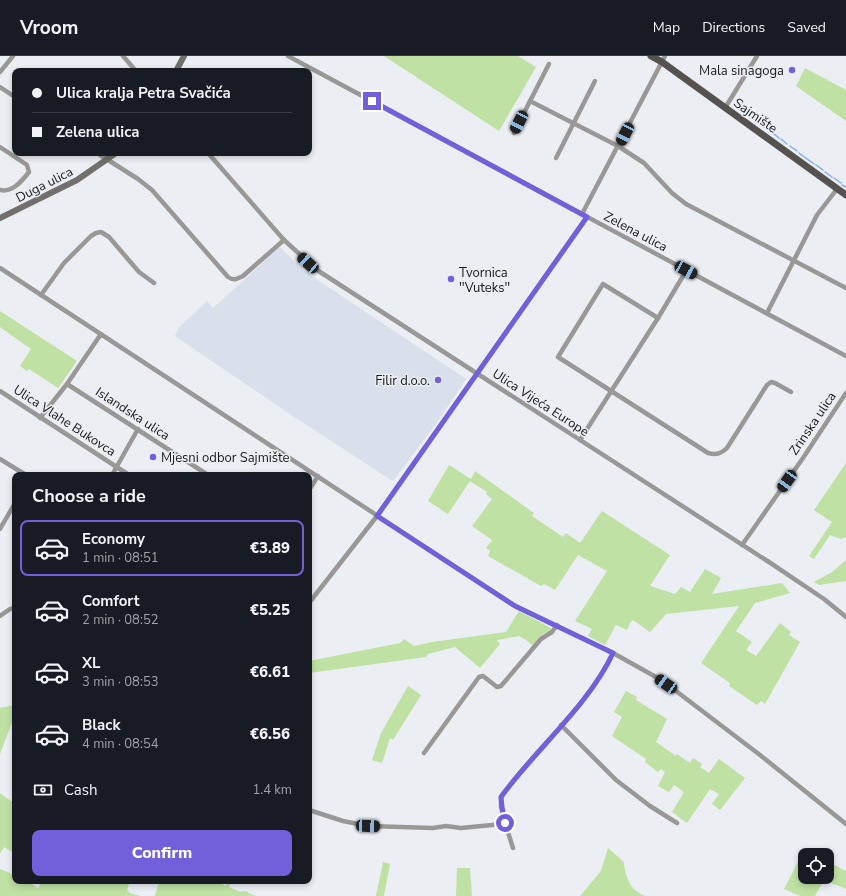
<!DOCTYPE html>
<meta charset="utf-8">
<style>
:root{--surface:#171b24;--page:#20242c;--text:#f1f3f6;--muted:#9ea1a6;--line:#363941;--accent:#7160da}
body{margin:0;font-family:"Nunito Sans",sans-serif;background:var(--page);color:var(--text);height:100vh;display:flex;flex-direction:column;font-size:15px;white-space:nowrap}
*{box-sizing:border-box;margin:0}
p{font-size:13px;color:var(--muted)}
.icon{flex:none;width:22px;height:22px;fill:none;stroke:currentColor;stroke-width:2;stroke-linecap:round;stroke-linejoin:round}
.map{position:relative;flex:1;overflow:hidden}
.side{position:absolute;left:12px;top:416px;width:300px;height:412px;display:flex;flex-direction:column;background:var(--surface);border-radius:8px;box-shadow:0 2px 6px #0003}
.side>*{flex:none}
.top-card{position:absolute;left:12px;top:12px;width:300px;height:88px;border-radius:8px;box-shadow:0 2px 6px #0003;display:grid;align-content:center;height:88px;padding:0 20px;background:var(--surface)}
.fabs{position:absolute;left:798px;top:792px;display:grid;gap:8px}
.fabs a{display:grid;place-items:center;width:36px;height:36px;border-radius:8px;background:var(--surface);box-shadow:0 2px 6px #0003;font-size:20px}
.end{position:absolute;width:18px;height:18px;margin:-9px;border:5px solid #7160da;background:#fff;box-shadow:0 0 0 2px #fff}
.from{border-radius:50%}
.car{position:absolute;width:12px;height:24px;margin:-12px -6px;border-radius:5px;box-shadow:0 0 3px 1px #0007;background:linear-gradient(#222 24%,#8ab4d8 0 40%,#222 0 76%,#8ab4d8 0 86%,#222 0)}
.top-card b{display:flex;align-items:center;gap:14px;height:38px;font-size:15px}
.top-card b+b{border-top:1px solid var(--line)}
.top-card i{width:10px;height:10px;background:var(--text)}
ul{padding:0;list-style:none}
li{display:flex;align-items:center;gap:12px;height:56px;margin:0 8px 6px;padding:0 12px;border:2px solid transparent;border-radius:8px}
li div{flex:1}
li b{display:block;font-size:15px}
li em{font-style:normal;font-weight:800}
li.current{border-color:var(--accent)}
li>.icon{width:36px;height:36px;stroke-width:1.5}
h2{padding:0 20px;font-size:18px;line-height:48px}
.pay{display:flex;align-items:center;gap:10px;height:44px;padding:0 20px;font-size:15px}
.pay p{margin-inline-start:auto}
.button{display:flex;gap:8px;margin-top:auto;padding:8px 20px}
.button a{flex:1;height:46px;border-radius:8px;background:var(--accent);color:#fff;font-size:16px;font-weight:800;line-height:46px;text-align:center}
header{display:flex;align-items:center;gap:24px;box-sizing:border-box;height:56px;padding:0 20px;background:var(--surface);border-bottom:1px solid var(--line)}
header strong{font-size:19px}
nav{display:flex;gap:22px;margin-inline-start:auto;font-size:14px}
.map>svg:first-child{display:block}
.built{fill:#d9e0eb}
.green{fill:#bfe1a3}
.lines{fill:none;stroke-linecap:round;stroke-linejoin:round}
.stream{stroke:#81adf0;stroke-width:1.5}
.minor{stroke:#9a9896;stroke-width:4.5}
.secondary{stroke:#726f6c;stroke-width:6}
.primary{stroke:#55524f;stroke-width:7}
.route{stroke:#7160da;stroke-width:5}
.poi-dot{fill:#7160da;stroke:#ebeef3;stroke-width:1.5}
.labels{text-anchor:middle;stroke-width:3;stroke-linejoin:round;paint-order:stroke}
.poi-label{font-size:13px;fill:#18191b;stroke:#ebeef3;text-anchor:end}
.street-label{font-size:13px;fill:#18191b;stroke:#ebeef3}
</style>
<header>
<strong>Vroom</strong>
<nav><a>Map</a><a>Directions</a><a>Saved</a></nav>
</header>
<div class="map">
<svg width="846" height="840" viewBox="0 0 846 840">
<rect width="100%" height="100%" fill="#ebeef3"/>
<path class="built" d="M280,191L304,215L466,323L438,365L393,425L294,361L175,280L179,271L206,246L207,245L213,252Z"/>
<g class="green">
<path d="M384,0H518L536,11L499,75Z"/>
<path d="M805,12L846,34V65L796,30Z"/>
<path d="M0,255L77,305L58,332L29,313L27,315L20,310L31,293L0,271Z"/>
<path d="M846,407V481L841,483L830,479L814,503L809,500L832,466L814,454Z"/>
<path d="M449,409L471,423L475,415L534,457L532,460L563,481L566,477L580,487L602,455L670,499L650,530L675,538L681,531L690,536L705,513L721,522L712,538L782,527L790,537L755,547L736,575L752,586L746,594L756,600L780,567L791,576L789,579L800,586L765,648L761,645L757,649L729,630L730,627L701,607L739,550L666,558L650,576L633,564L630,567L627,574L616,569L605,589L588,580L592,573L575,565L607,515L578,499L555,534L544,528L541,530L488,500L490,495L486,492L492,484L472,470L492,443L486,438L487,436L470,425L448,458L428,445Z"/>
<path d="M846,504V525L819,529L814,526L832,516Z"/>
<path d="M519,555L551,572V575L543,578L533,590L526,584L519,580L497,584L500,588L480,612L455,591L428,598L426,601L309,617V605L400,587L404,583L414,590L432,586L506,576Z"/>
<path d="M408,630L421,639L393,684L390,682L382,707L372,704L381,677Z"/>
<path d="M626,635L637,641L636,644L667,663L656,686L676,700L677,698L690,707L693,702L702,708L700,711L709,717L719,703L745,722L720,754L712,748L719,738L710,733L687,767L672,756L684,736L674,729L669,736L658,730L665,716L661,713L658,716L645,706L646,703L612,680L622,661L614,656Z"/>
<path d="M15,649V661H14L0,698V652Z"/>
<path d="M0,737L15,748V798L4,791L0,798Z"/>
<path d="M608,792L624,806C624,814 628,827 634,833C637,836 642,838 645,840H580L601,815Z"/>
<path d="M804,794L814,799H805V821H827V805L846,815V833L824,824L815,840H800L784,833Z"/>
<path d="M383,806L390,808L384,840H376Z"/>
<path d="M457,812H470L472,840H456Z"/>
<path d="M0,813L15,819V825H27L38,832L42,825H130L127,834L130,837L140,840H0Z"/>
<path d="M159,825C180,825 206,821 226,830L227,825H231L229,831L240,836L245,835L256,840H155Z"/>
</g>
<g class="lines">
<g class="stream">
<path d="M734,49L747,58"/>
<path d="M750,60L761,69"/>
<path d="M763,70L771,76"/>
<path d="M773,77L779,82"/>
<path d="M781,83L787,88"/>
<path d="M790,90L797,95"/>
<path d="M799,97L814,108"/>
<path d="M816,109L823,114"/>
<path d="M825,116L832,121"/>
<path d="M834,122L841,127"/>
<path d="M842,129L846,131"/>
</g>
<g class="minor">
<path d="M123,0L136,15"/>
<path d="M288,0L846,300"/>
<path d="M549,8L530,45L618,90L644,107L672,137L686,148L846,232"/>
<path d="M0,16L13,0"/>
<path d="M0,31L15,41"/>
<path d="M725,52L757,0"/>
<path d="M514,77L530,45"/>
<path d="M0,91L27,109L29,116C22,125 12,137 0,134"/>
<path d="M97,97L138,123L152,134L228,221C234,225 237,223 243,220L284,184"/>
<path d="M208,97L284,184L317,214L772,508L824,543L846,561"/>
<path d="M556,102L595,25"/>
<path d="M582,158L665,0"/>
<path d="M0,212L515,550L613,597L656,621L676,635L760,699L846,768"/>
<path d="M41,239L64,207L91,180L96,177L101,176L109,181L139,216L154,227"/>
<path d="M767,257L817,159L837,133"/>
<path d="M658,262L603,228L558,301L708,397C716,399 721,398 727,392L767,329L771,326L775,327L791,336"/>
<path d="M67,328L208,419"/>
<path d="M0,335L129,419"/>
<path d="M40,362L67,328L101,278"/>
<path d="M580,384L658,262L686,215"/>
<path d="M0,403L26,419"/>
<path d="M112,419L138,373"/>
<path d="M309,434L318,420"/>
<path d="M0,473L15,447"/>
<path d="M742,489L803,402L846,337"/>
<path d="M309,547L377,460L587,161"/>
<path d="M0,560L10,553L15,552"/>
<path d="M561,669L616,724L650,750L677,767"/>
<path d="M424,697L479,621L483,620L497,631L501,630L541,583L552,576L557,569"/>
<path d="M309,754L343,765L368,770L433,772L446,770L461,772L492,769L505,767L501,751V741C535,693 589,649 613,597"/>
<path d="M505,767L513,792"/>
</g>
<g class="secondary">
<path d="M176,15L184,0"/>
<path d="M0,162L77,124L116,97"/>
</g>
<path class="primary" d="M651,0L662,6L846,139"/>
</g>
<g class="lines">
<path class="route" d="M372,45L587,161L377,460L515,550L613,597C589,649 535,694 501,741L502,751L505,767"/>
</g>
<g class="poi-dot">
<circle cx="792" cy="14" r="4"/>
<circle cx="451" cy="223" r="4"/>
<circle cx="438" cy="324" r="4"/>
<circle cx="153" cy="401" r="4"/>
</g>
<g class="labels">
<g class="poi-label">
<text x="784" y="19">Mala sinagoga</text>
<text x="459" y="221" text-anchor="start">Tvornica<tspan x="459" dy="15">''Vuteks''</tspan></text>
<text x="430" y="329">Filir d.o.o.</text>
<text x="161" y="406" text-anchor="start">Mjesni odbor Sajmište</text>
</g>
<g class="street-label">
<text transform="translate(756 59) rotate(35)" y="5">Sajmište</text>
<text transform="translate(44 128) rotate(-27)" y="5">Duga ulica</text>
<text transform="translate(636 175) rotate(28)" y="5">Zelena ulica</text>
<text transform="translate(541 346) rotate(33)" y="5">Ulica Vijeća Europe</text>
<text transform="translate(133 357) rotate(33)" y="5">Islandska ulica</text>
<text transform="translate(65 364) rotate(33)" y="5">Ulica Vlahe Bukovca</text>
<text transform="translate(812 367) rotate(-56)" y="5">Zrinska ulica</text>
</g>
</g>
</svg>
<div class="fabs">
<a><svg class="icon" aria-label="locate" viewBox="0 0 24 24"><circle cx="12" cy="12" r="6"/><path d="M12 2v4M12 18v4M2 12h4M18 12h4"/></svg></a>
</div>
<i class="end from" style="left:505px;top:767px"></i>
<i class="end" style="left:372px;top:45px"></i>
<i class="car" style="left:519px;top:66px;rotate:207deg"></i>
<i class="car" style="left:625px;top:78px;rotate:207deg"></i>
<i class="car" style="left:308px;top:207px;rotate:312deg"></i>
<i class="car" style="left:686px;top:214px;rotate:118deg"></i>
<i class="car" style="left:787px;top:425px;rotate:215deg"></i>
<i class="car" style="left:666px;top:628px;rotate:304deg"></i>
<i class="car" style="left:368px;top:770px;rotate:92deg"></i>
<div class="top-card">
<b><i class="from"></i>Ulica kralja Petra Svačića</b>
<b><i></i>Zelena ulica</b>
</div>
<section class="side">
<h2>Choose a ride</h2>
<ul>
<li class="current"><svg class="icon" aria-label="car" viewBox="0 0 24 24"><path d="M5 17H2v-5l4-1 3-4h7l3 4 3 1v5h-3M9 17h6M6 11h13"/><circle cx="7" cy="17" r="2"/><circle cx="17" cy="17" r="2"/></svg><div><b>Economy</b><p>1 min · 08:51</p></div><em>€3.89</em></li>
<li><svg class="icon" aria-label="car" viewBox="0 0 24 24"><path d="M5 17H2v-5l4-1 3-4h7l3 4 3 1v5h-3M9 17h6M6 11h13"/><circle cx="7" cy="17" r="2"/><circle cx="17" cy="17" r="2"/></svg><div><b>Comfort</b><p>2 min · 08:52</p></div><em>€5.25</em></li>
<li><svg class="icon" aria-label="car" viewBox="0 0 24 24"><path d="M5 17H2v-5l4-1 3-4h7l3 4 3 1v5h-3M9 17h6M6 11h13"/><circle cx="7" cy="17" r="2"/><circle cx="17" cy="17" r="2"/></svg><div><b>XL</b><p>3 min · 08:53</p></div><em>€6.61</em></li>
<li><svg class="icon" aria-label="car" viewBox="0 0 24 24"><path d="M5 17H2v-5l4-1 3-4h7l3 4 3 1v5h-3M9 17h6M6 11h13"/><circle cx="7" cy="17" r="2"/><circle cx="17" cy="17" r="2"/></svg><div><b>Black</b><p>4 min · 08:54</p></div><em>€6.56</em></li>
</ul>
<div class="pay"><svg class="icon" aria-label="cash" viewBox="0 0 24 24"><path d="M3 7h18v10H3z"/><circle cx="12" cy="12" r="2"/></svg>Cash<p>1.4 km</p></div>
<div class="button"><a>Confirm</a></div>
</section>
</div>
